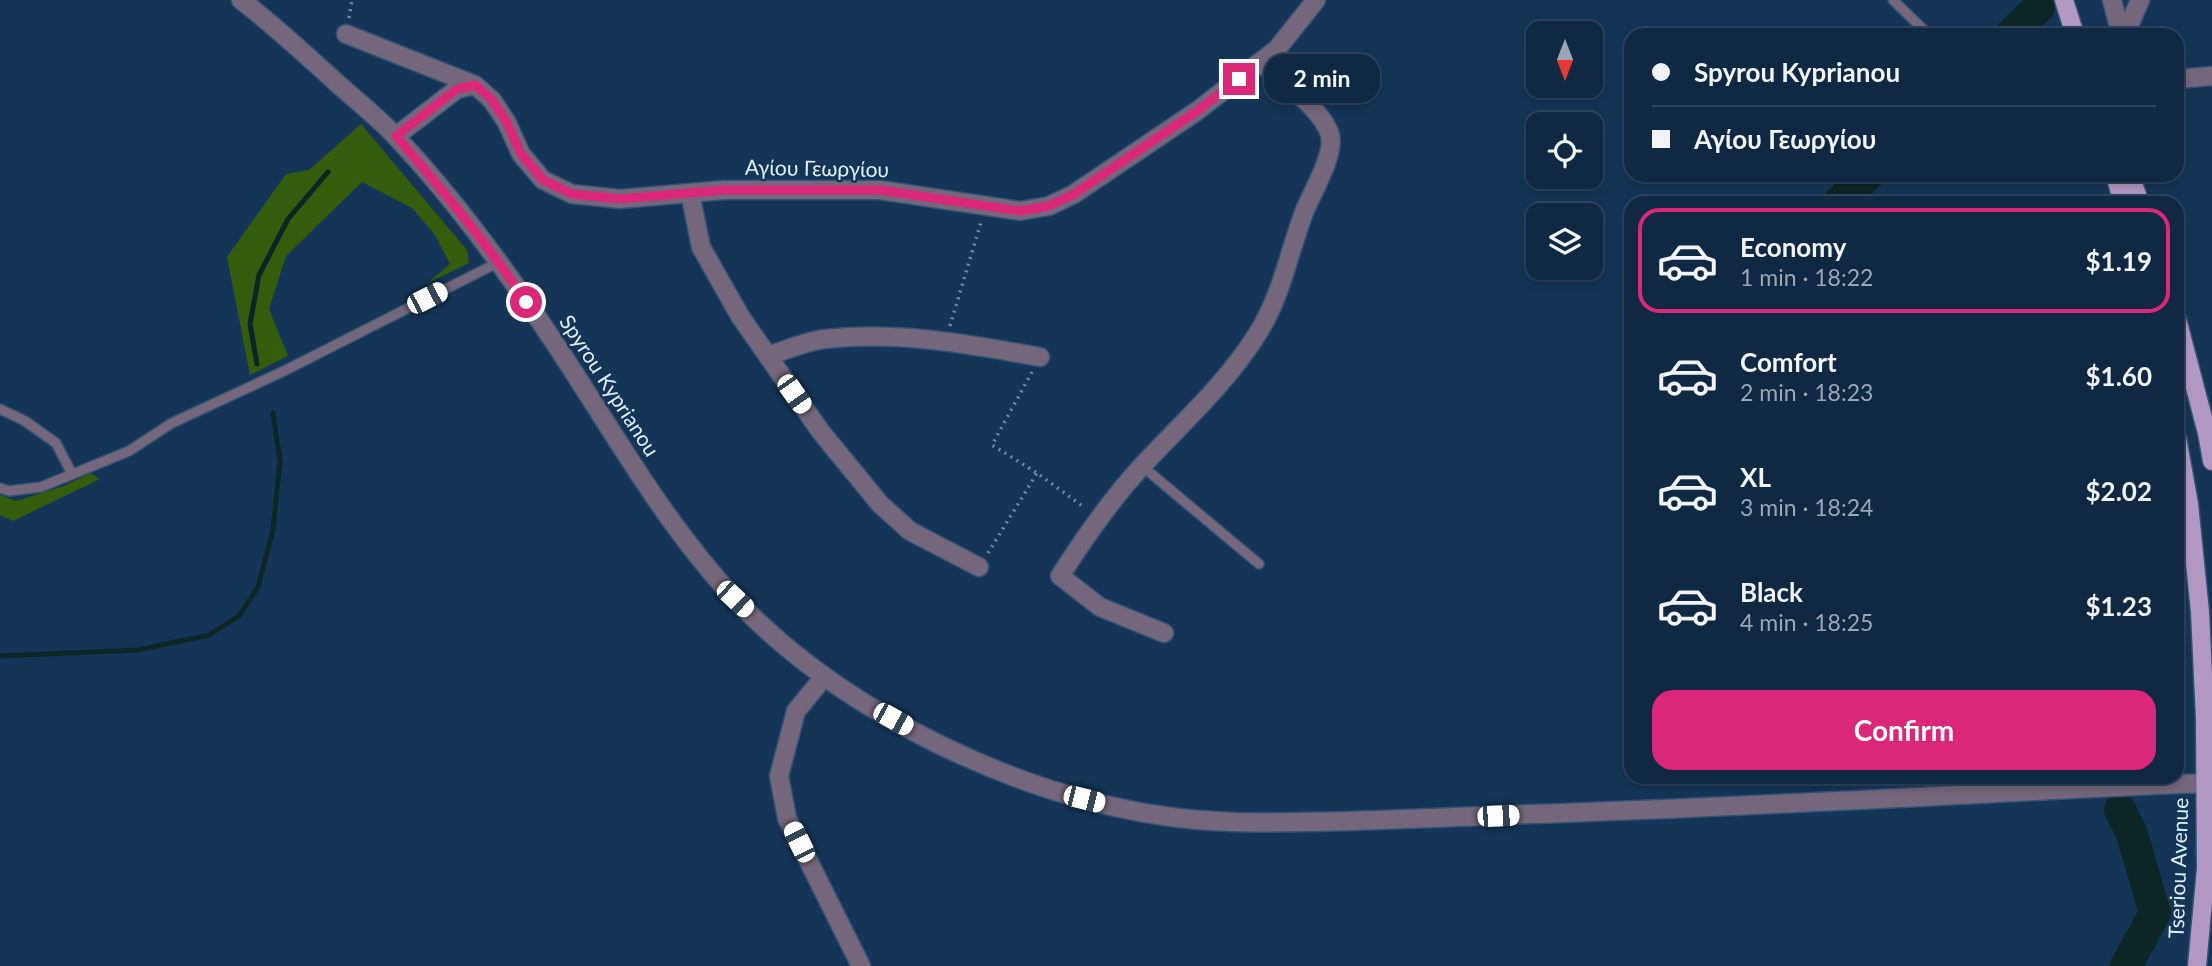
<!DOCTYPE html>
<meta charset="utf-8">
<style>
:root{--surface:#102842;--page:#193049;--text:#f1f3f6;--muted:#9ca6b2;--line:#30445b;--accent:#db2777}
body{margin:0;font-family:Lato,sans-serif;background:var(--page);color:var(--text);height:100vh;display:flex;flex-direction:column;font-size:26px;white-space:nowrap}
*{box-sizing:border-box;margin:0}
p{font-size:23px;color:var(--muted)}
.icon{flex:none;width:38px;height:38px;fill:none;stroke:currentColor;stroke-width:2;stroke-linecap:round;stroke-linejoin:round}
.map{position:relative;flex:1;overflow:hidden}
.details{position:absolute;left:1624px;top:196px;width:560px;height:588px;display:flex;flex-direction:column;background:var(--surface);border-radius:21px;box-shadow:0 4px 10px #0003,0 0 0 2px var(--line)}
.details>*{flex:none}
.guide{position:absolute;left:1624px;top:28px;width:560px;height:154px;border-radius:21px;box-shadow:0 4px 10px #0003,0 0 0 2px var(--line);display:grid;align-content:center;height:154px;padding:0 28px;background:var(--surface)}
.needle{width:46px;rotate:180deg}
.buttons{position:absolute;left:1526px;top:21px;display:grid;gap:14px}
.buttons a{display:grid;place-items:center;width:77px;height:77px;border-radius:14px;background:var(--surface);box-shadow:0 4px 10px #0003,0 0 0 2px var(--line);font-size:35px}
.end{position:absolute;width:32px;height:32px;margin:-16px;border:9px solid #db2777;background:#fff;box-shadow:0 0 0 4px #fff}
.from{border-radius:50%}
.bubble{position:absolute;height:49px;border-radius:21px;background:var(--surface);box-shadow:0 4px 10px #0003,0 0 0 2px var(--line);font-size:23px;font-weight:700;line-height:49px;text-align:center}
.car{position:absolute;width:21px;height:42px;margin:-21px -10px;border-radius:9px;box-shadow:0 0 5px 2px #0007;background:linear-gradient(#fff 24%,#345 0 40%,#fff 0 76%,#345 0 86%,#fff 0)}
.guide b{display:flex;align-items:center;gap:24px;height:66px;font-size:26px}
.guide b+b{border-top:2px solid var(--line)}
.guide i{width:18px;height:18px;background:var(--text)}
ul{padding:12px 0 0;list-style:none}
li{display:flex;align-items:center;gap:21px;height:105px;margin:0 14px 10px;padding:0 14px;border:4px solid transparent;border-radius:21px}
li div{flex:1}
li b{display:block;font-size:26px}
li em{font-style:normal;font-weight:700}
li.on{border-color:var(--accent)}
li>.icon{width:63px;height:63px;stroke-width:1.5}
.primary-button{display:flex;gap:14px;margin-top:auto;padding:14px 28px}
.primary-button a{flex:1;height:80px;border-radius:21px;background:var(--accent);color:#fff;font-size:28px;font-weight:700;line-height:80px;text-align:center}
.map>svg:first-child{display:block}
.green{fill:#355c0d}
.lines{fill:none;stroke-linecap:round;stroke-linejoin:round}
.stream{stroke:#0d2625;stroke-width:5}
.river{stroke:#0d2625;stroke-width:32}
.service-casing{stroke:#365272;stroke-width:12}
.minor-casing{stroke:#365272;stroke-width:21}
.tertiary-casing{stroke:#365272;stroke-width:21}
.primary-casing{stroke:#365272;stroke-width:21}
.path{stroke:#6f87a0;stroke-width:3.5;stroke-dasharray:2 5;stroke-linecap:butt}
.service{stroke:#74677b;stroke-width:9}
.minor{stroke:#74677b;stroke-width:18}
.tertiary{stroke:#74677b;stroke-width:18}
.primary{stroke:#b299c1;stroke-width:18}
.route{stroke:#db2777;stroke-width:9}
.labels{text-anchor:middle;stroke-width:5;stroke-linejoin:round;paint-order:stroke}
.street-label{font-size:21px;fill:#e1edfa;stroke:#153558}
</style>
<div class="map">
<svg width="2212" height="966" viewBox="0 0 2212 966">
<rect width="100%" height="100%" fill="#153558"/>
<g class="green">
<path d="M361,124L467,250L469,263L426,284L450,264L435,235L412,208L362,182L286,256L269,309L288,356L250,375L227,257L286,174L309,170Z"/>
<path d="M90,473L100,479L13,521L0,515V495L16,501L64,486Z"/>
</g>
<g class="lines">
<g class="stream">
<path d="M257,364L250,324L259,275L288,219L328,172"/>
<path d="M0,656L138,650L209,635L239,616L258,587L273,530L280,461L273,413"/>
</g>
<g class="river">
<path d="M2010,35L2039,7"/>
<path d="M1838,203L1868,175"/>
<path d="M2120,810L2132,834L2155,913L2126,966"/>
</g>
<g class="service-casing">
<g id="service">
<path d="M1893,0L1929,35"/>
<path d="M0,409L25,421L56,443L72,474"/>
<path d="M1142,466L1259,564"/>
<path d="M0,488L9,491L41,487L129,451L172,423L284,371L499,262"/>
</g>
</g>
<g class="minor-casing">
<g id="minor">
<path d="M2112,0L2121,35"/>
<path d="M346,34L475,85"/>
<path d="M2125,35L2140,0"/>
<path d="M2177,79L2212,76"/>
<path d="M396,136L457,89L475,85L492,100L507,123L521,154L543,180L572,194L620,199L724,190H880L1020,211L1049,206L1074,194L1197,111L1277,49L1316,0"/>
<path d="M690,193L701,247L740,316L821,432L880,504L910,531L979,567"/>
<path d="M768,356C786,350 806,341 825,339C898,331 969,344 1040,357"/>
<path d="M1164,633L1100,607L1060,576C1085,537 1111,499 1143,465C1183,422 1226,384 1258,333C1282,295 1289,251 1305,210C1313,191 1335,154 1330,135C1323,110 1281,79 1261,63"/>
<path d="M824,677L796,711L779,776L787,818L861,966"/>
</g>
</g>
<g class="tertiary-casing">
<path id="tertiary" d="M241,0C275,26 306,55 338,84C358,102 380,119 398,139C456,201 507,271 554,342C612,429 663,522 735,599C841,711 1013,794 1164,816C1211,823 1257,823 1304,822C1370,821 1436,818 1502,815C1661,810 1820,802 1979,794C2057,790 2134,785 2212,783"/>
</g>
<g class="primary-casing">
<g id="primary">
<path d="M2064,0L2075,35"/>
<path d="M2115,175L2123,203"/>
<path d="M2130,175L2140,203"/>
<path d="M2177,319L2207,433L2212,461"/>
<path d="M2177,437L2189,504L2200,612L2205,718L2206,869L2197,966"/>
</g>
</g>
<g class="path">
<path d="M349,18L352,0"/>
<path d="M950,326L981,222"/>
<path d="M1032,372L992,445L1037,473L1085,508"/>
<path d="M988,553L1037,473"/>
</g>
<use href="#service" class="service"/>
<use href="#minor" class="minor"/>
<use href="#tertiary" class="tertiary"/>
<use href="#primary" class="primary"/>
</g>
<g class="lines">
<path class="route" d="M526,302C487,243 442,190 396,136L457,89L475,85L492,100L507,123L521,154L543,180L572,194L620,199L724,190H880L1020,211L1049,206L1074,194L1197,111L1239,79"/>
</g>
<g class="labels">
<g class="street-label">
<text transform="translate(817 169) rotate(1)" y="7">Αγίου Γεωργίου</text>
<text transform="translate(609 386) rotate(57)" y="7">Spyrou Kyprianou</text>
<text transform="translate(2179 868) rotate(-88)" y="7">Tseriou Avenue</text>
</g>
</g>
</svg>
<div class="buttons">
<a><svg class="needle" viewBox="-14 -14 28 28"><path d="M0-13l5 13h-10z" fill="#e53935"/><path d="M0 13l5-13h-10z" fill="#9ca6b2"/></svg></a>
<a><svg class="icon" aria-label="locate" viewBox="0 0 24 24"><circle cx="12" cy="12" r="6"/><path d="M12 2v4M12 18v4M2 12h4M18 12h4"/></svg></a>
<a><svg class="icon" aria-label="layers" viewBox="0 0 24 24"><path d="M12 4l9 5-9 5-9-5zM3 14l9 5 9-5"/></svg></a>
</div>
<i class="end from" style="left:526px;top:302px"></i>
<i class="end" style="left:1239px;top:79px"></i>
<div class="bubble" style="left:1264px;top:54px;width:116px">2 min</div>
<i class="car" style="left:427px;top:298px;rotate:63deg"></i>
<i class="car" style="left:794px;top:394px;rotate:145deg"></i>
<i class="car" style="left:735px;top:599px;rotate:133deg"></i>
<i class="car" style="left:893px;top:719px;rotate:119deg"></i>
<i class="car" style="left:1084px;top:799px;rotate:104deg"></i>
<i class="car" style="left:1498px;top:816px;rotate:88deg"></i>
<i class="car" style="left:799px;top:842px;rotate:334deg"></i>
<div class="guide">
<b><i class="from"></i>Spyrou Kyprianou</b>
<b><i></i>Αγίου Γεωργίου</b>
</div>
<section class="details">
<ul>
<li class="on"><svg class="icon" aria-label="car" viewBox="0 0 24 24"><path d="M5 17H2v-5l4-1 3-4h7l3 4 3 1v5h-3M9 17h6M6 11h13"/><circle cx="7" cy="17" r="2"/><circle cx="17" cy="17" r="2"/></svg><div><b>Economy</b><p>1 min · 18:22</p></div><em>$1.19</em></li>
<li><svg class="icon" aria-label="car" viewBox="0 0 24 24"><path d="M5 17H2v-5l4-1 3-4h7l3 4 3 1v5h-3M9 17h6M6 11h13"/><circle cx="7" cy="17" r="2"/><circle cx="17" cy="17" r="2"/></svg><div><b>Comfort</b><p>2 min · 18:23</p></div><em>$1.60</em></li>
<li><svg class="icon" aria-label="car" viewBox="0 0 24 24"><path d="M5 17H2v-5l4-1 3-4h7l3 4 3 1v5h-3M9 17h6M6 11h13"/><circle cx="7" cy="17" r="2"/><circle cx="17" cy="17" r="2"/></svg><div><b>XL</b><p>3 min · 18:24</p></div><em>$2.02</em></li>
<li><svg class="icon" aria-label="car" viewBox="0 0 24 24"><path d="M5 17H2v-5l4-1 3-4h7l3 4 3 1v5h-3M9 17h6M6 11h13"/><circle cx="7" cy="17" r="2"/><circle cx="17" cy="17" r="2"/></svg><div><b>Black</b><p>4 min · 18:25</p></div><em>$1.23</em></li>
</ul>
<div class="primary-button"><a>Confirm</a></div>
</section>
</div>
